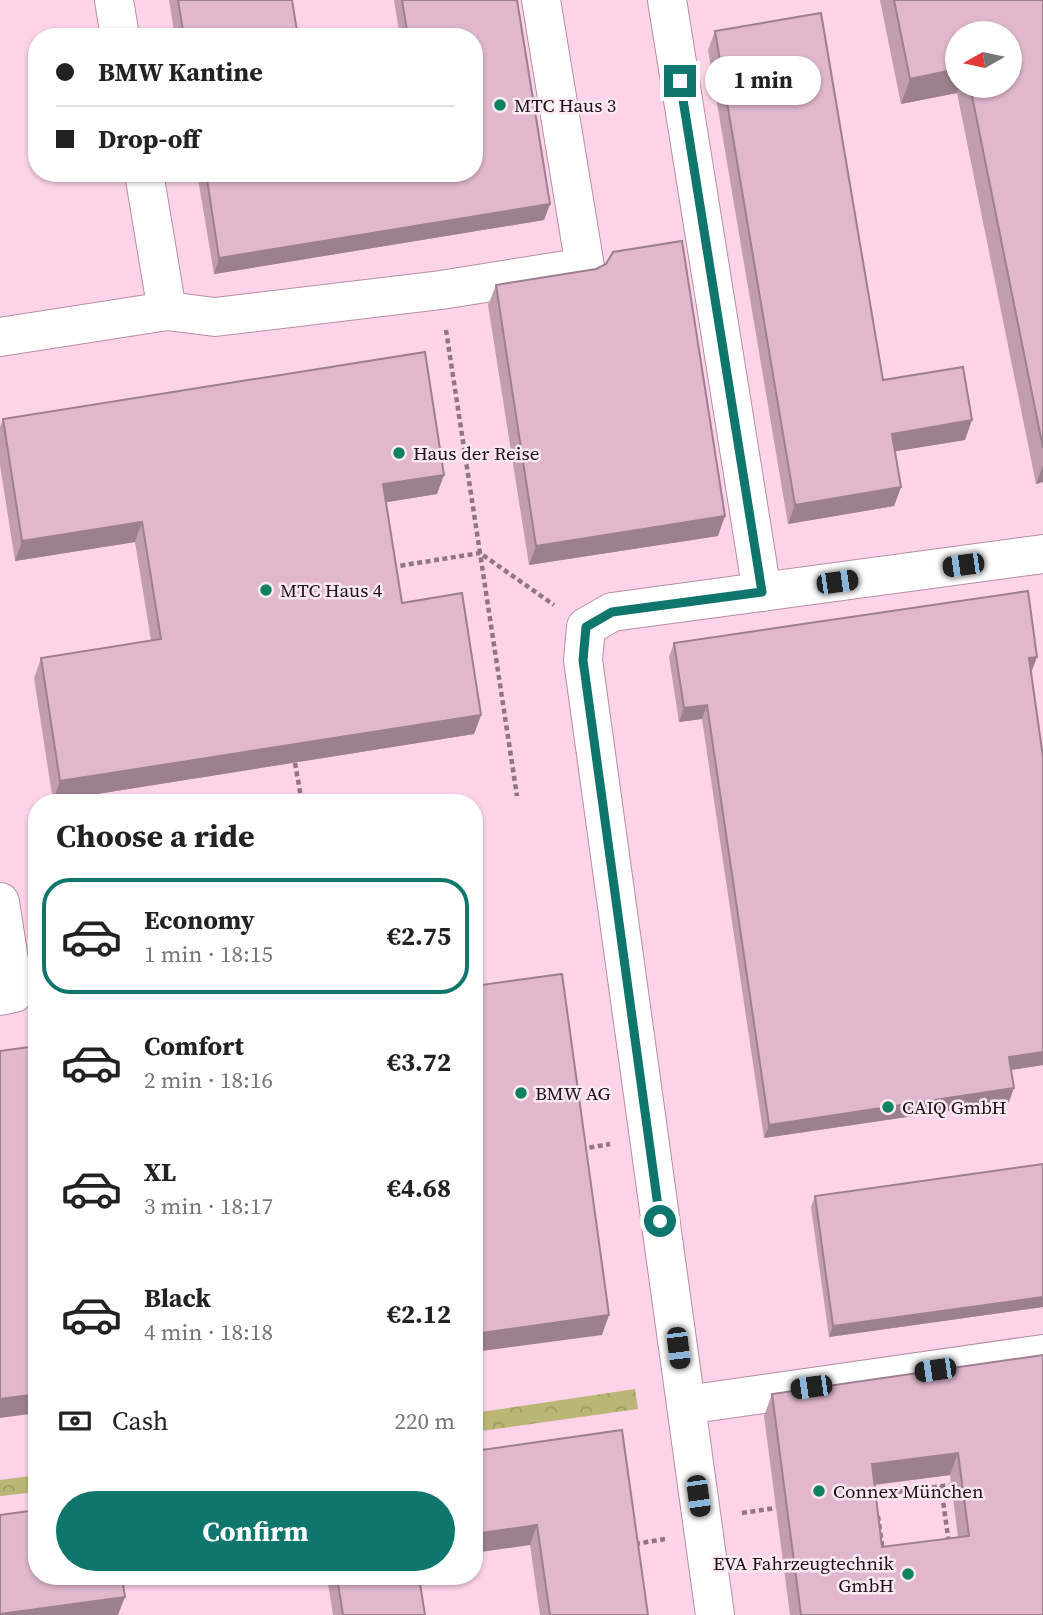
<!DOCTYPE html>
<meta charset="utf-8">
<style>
:root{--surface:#fff;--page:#f6f6f6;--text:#222;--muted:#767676;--line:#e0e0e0;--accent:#0f766e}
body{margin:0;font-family:"Source Serif 4",serif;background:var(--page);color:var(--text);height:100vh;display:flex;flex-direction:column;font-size:26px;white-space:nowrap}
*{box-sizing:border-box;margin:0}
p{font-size:23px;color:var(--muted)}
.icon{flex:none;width:38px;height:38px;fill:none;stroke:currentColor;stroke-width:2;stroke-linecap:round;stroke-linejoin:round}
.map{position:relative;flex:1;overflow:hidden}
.drawer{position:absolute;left:28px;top:794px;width:455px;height:791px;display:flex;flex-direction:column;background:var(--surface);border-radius:28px;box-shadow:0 2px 5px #0004}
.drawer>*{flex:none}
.banner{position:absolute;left:28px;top:28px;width:455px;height:154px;border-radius:28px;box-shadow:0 2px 5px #0004;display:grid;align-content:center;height:154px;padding:0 28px;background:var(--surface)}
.needle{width:46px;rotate:261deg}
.tools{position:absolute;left:945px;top:21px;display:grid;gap:14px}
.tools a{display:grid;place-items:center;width:77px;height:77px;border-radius:50%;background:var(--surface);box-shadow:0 2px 5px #0004;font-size:35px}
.end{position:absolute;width:32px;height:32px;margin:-16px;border:9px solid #0f766e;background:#fff;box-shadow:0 0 0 4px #fff}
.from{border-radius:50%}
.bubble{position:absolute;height:49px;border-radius:24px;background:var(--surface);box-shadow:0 2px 5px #0004;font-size:23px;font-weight:700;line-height:49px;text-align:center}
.car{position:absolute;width:21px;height:42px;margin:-21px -10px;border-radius:9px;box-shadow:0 0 5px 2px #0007;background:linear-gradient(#222 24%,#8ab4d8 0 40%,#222 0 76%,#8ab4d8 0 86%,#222 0)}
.banner b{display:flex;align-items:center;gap:24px;height:66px;font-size:26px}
.banner b+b{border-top:2px solid var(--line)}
.banner i{width:18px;height:18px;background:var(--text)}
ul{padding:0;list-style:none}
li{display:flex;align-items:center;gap:21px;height:116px;margin:0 14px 10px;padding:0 14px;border:4px solid transparent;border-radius:28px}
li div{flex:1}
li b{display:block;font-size:26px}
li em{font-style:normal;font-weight:700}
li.current{border-color:var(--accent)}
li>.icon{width:63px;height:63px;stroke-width:1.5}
h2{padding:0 28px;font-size:32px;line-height:84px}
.pay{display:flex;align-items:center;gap:18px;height:77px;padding:0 28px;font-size:26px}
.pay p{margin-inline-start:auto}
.action{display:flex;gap:14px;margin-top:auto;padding:14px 28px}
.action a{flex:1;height:80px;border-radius:42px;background:var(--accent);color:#fff;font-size:28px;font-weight:700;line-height:80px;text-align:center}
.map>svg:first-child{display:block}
.forest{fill:url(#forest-crowns)}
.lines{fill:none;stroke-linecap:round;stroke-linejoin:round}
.minor-casing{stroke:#b58ea3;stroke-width:40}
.path{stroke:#927584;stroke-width:4.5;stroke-dasharray:5 3.5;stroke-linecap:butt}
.minor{stroke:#fff;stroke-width:38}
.wall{fill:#c19daf;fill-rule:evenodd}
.shaded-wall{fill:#9d808f}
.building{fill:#e0b7cc;stroke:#9d808f;stroke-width:2;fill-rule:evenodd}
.route{stroke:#0f766e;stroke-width:9}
.poi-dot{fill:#0e815e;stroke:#fae9f1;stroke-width:2.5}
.labels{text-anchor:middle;stroke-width:5;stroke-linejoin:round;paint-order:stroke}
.poi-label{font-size:19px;fill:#1e1018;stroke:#fae9f1;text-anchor:start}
</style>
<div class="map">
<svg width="1043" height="1615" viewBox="0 0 1043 1615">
<defs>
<pattern id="forest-crowns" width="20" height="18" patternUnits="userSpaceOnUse" patternTransform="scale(1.75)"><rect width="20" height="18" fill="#bab776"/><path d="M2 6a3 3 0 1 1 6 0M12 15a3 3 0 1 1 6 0" fill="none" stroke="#9f9c65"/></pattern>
</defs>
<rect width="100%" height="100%" fill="#fdd3e9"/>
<g class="forest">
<path d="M635,1389L638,1409L474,1432V1413Z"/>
<path d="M37,1475V1492L0,1496V1480Z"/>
</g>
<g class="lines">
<g class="minor-casing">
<g id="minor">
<path d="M114,0L120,37"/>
<path d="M667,0L762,592"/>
<path d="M144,173L167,311"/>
<path d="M0,337L167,311L215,317L441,290L585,267L541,0"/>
<path d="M0,902L14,993L0,996"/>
<path d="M686,1405L1043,1354"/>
<path d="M715,1615L583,660L586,627L612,612L1043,554"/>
</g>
</g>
<g class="path">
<path d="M446,330L480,553L554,605"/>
<path d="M392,567L480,553L517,796"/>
<path d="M295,763L302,803"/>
<path d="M581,1149L610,1144"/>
<path d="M941,1486L949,1544"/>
<path d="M873,1495L951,1485"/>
<path d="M742,1513L776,1508"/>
<path d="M878,1516L883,1553"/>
<path d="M635,1544L665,1539"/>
</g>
<use href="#minor" class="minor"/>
</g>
<g class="wall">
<path d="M169,0H292L298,37H175Z"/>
<path d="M394,0H517L550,204L544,220L214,274L197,173H474V37H400Z"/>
<path d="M880,0H1043V482L1036,484L957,93L901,104ZM957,33L1010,86H957Z"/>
<path d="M715,31L883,380L965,440L895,451L901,487L894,506L788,524L708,50Z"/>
<path d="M496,285L718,536L529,565L488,305Z"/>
<path d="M3,419L437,494L386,502L402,603L481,715L474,734L53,801L34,678L41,658L151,641L135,542L15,561L0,465V427Z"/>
<path d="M674,643L1037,657L1032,670L1030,671L1043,757V1065L1011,1070L1009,1102L764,1138L702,719L679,722L669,657Z"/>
<path d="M1043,1164V1307L829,1337L811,1207L815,1196Z"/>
<path d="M1043,1355V1615H790L764,1416L772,1394ZM950,1475L958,1537L882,1547L875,1485Z"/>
<path d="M474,1451L648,1615H540L530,1545Z"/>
<path d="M327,1577H419L425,1615H333Z"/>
</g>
<g class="shaded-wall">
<path d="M957,69V86H960L957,93L901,104L910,79Z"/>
<path d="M550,204L544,220L214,274L219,258Z"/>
<path d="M972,420L965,440L885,453L892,434Z"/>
<path d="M1043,465V482L1036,484Z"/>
<path d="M444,475L437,494L376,504L383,484Z"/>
<path d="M901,487L894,506L788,524L795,505Z"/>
<path d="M725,516L718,536L529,565L536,546Z"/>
<path d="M142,522L135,542L15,561L22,541Z"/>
<path d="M1037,657L1032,670L1024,672L1029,658Z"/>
<path d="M707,705L702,719L679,722L684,708Z"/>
<path d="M481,715L474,734L53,801L60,781Z"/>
<path d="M1043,1052V1065L1004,1071L1009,1057Z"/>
<path d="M1014,1088L1009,1102L764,1138L769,1125Z"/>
<path d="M1043,1297V1307L829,1337L833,1326Z"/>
<path d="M609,1315L602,1335L474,1352V1334Z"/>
<path d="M37,1394V1413L0,1418V1399Z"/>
<path d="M958,1453L950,1475L864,1486L872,1464Z"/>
<path d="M537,1525L530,1545L474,1553V1534Z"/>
<path d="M125,1597L118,1615H0V1614Z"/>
</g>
<g class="building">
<path d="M178,0H292L298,37H184Z"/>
<path d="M402,0H517L550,204L219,258L206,173H474V37H408Z"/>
<path d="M894,0H1043V448L970,86H1010V33H957V69L910,79Z"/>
<path d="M821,13L883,380L963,367L972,420L892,434L901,487L795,505L715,31Z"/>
<path d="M682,241L725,516L536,546L496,285L596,269L606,264L613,252Z"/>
<path d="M425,352L444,475L383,484L402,603L462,593L481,715L60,781L41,658L161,639L142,522L22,541L3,419Z"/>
<path d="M1028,591L1037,657L1029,658L1043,757V1052L1009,1057L1014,1088L769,1125L707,705L684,708L674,643Z"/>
<path d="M562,974L609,1315L474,1334V986Z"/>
<path d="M37,1046V1394L0,1399V1051Z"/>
<path d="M1043,1164V1297L833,1326L815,1196Z"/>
<path d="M1043,1355V1615H801L772,1394ZM958,1453L969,1536L882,1547L872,1464Z"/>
<path d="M622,1430L648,1615H550L537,1525L474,1534V1451Z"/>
<path d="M37,1510V1577H122L125,1597L0,1614V1515Z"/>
<path d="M337,1577H419L425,1615H343Z"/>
</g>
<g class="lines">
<path class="route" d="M660,1221L583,660L586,627L612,612L762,592L680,81"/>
</g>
<g class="poi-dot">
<circle cx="500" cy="105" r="7"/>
<circle cx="399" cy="453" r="7"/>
<circle cx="266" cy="590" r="7"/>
<circle cx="521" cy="1093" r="7"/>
<circle cx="888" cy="1107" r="7"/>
<circle cx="819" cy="1491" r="7"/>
<circle cx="908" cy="1574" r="7"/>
</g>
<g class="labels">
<g class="poi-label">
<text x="514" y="112">MTC Haus 3</text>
<text x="413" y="460">Haus der Reise</text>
<text x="280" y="597">MTC Haus 4</text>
<text x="535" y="1100">BMW AG</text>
<text x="902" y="1114">CAIQ GmbH</text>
<text x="833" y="1498">Connex München</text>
<text x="894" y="1570" text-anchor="end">EVA Fahrzeugtechnik<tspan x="894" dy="22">GmbH</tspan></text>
</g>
</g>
</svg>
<div class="tools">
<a><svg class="needle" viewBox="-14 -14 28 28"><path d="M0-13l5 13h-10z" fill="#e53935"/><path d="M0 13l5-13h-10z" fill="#767676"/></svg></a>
</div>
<i class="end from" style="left:660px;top:1221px"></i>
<i class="end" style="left:680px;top:81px"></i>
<div class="bubble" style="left:705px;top:56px;width:116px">1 min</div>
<i class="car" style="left:963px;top:565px;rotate:262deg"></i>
<i class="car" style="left:837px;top:582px;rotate:82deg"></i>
<i class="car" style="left:678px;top:1348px;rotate:173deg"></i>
<i class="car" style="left:935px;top:1370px;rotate:262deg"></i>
<i class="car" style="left:811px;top:1387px;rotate:262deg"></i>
<i class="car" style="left:698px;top:1496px;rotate:172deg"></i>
<div class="banner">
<b><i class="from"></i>BMW Kantine</b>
<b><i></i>Drop-off</b>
</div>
<section class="drawer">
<h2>Choose a ride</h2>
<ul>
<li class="current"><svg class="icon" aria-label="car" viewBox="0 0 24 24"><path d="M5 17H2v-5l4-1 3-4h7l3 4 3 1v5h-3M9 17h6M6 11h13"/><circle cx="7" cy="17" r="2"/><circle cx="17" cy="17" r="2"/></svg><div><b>Economy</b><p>1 min · 18:15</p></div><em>€2.75</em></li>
<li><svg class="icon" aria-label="car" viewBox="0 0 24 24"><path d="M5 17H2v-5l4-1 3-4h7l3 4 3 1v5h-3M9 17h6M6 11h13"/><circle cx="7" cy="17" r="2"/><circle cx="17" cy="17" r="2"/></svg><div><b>Comfort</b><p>2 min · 18:16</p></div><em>€3.72</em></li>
<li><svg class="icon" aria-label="car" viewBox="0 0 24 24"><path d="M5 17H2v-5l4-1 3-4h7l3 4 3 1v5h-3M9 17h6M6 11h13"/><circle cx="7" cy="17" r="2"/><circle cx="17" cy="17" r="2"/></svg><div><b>XL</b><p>3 min · 18:17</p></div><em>€4.68</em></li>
<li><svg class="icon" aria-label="car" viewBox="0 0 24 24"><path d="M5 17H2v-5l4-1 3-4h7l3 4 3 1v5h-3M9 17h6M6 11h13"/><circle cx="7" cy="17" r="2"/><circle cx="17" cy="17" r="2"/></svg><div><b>Black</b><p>4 min · 18:18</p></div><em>€2.12</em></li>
</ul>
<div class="pay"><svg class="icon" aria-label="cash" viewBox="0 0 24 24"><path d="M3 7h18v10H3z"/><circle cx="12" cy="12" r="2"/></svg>Cash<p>220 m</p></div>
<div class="action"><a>Confirm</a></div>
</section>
</div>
